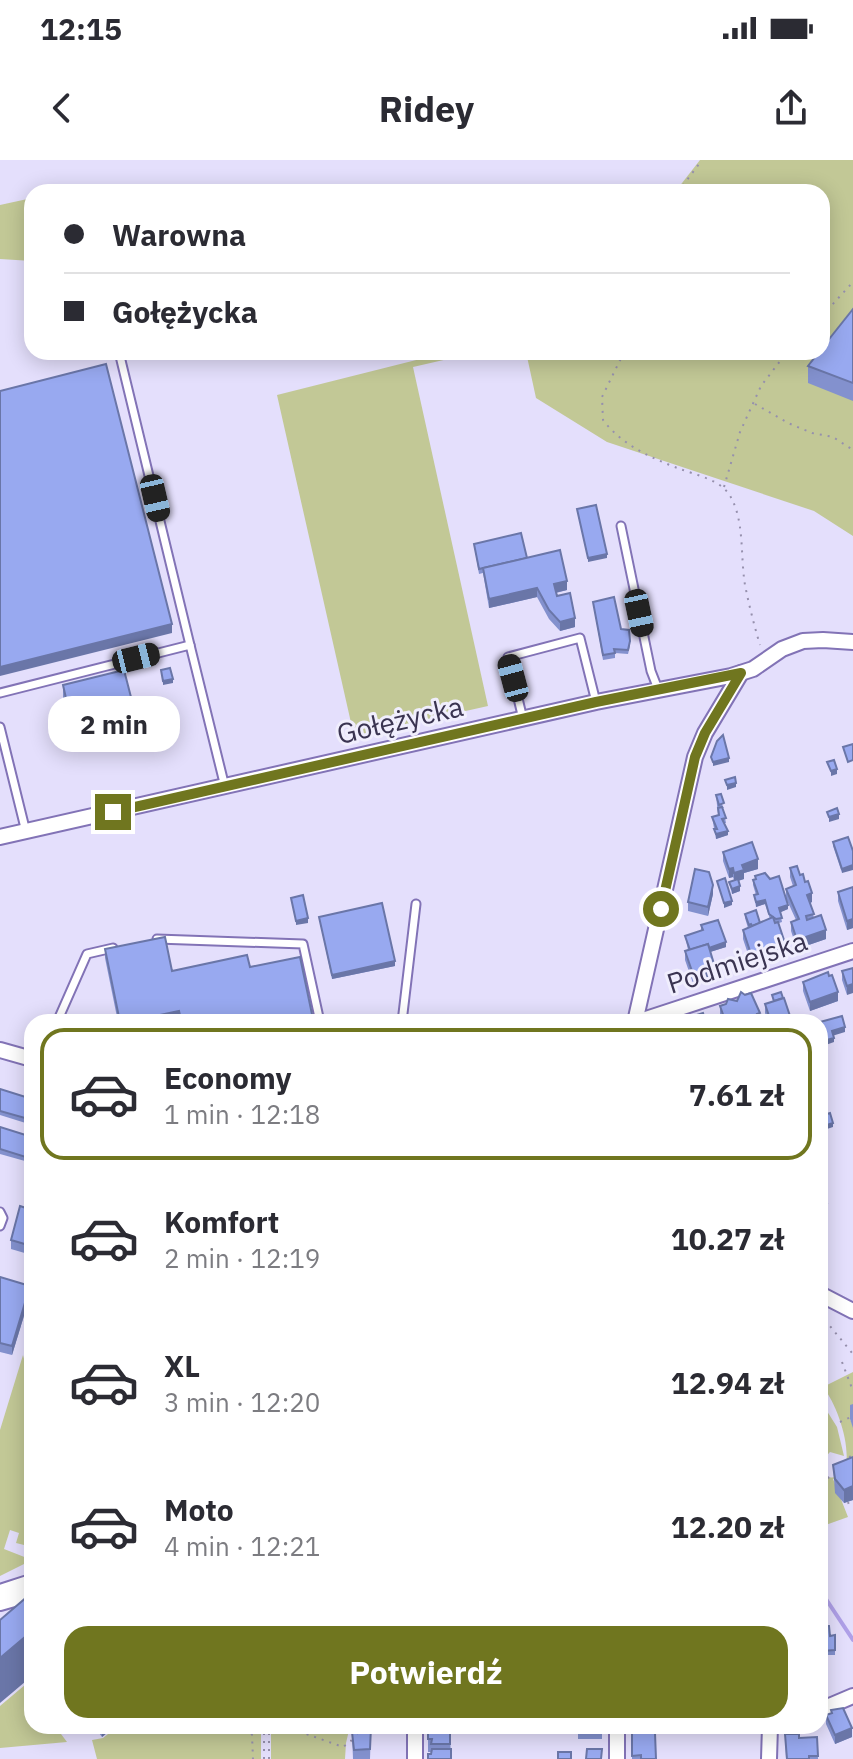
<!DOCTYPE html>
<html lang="pl">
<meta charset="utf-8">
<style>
:root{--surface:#fff;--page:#f2f2f3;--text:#2b2b33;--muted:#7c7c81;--line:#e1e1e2;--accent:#70761f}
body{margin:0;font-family:"IBM Plex Sans",sans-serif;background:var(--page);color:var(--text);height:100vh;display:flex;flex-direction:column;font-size:30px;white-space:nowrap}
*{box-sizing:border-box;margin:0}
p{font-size:26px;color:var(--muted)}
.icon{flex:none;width:44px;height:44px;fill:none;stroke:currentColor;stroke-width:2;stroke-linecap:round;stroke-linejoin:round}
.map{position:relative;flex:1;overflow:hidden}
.panel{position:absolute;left:24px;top:854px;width:804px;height:720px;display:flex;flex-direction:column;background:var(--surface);border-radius:24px;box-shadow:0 4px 20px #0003}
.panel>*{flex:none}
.hud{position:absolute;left:24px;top:24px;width:806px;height:176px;border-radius:24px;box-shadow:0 4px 20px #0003;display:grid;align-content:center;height:176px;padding:0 40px;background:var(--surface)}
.end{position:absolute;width:36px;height:36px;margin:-18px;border:10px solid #70761f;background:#fff;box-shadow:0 0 0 4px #fff}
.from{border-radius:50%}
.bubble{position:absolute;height:56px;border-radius:24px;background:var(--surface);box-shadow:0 4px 20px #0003;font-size:26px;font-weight:700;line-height:56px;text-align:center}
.car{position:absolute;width:24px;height:48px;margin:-24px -12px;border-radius:10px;box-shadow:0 0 6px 2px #0007;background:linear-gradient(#222 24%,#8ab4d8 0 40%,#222 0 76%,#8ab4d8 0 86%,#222 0)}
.hud b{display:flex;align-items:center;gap:28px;height:76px;font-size:30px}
.hud b+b{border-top:2px solid var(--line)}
.hud i{width:20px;height:20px;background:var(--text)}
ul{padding:14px 0 0;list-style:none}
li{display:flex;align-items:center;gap:24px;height:132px;margin:0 16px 12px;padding:0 24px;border:4px solid transparent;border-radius:24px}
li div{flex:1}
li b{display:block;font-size:30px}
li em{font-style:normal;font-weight:700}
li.on{border-color:var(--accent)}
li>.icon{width:72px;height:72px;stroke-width:1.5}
.primary-button{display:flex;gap:16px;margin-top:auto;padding:16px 40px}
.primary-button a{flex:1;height:92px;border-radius:24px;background:var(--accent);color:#fff;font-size:32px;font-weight:700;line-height:92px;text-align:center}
.status{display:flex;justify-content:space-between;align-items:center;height:56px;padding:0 40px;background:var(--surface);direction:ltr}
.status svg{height:22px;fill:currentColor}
header{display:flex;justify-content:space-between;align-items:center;height:104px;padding:0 40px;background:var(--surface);font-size:36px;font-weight:700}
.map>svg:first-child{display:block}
.green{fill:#c2c896}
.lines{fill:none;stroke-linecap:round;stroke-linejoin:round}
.stream{stroke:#afa0e8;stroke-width:4}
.lane-casing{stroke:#8273b6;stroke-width:11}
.street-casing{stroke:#8273b6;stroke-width:18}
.path{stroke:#9690ad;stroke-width:2;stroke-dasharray:2 6;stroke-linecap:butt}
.lane{stroke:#fff;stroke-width:7}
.street{stroke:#fff;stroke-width:14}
.wall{fill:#8391ce}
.shaded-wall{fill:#6a76a8}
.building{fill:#98a9f0;stroke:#6a76a8;stroke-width:2}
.route{stroke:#70761f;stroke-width:10}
.labels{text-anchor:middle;stroke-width:6;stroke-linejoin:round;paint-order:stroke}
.street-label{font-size:28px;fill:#3a3451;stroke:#f0eefd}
</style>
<div class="status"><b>12:15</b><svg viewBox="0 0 49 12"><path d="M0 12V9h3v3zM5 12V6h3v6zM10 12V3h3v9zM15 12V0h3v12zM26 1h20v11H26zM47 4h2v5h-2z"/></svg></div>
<header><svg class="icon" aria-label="back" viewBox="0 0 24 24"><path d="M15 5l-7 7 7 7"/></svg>Ridey<svg class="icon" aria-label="share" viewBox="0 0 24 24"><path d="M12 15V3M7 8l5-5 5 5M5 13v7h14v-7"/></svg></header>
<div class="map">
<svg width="853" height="1599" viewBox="0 0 853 1599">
<rect width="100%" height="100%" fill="#e4dffc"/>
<g class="green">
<path d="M700,0H853V376L814,351L607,282L536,238L526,192H822V32H675Z"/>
<path d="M32,38V101L0,99V45Z"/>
<path d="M448,192H477L473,200L461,196L413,207L488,546L354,576L277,235Z"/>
<path d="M23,1195L32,1230V1387L16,1383L19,1373L10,1370L4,1389L32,1400L0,1416V1270Z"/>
<path d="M853,1212V1257L850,1259L853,1266V1310L833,1319L848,1357L820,1367V1315C828,1318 837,1319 844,1313C853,1290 838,1246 823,1227Z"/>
<path d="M820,1240L837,1267L844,1296L830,1292L820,1303Z"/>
<path d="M32,1519V1566H55L67,1582L0,1588V1546Z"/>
<path d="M118,1566H261V1599H97L92,1580L103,1578Z"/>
<path d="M271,1566H350L346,1583L345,1599H271Z"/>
</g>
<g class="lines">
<path class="stream" d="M820,1430L853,1480"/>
<g class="lane-casing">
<g id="lane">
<path d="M119,192L190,485"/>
<path d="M621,366L651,511L658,529"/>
<path d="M0,533L190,485L225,627"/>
<path d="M523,559L508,497L580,478L596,542"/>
<path d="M0,567L26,672"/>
<path d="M157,779L303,784L320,862"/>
<path d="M57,862L87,794L113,788"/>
<path d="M402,862L416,744"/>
<path d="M0,1052L3,1058L0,1066"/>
</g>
</g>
<g class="street-casing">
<g id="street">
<path d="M0,677L596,542L731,516L753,509L782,489L803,481L823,480L853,482"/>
<path d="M635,862L695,597L705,573L741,513"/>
<path d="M637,862L853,791"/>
<path d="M0,890L32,899"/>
<path d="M820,1134L853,1151"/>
<path d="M0,1432L31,1422"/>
<path d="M0,1443L14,1439L32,1421"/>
<path d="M820,1550L853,1536"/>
<path d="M415,1599V1566"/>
<path d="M617,1599V1566"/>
<path d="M769,1599L770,1566"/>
</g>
</g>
<g class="path">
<path d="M678,32L702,0"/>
<path d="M822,156L853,122"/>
<path d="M624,192L602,237L603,260C622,285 651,298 680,309C696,315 718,319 729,334C745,359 740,395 745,425C749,445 754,465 760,485"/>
<path d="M755,244L788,263L812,273L833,277L853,290"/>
<path d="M724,327L740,272L761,226L787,192"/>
<path d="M820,1154L853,1194"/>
<path d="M842,1202L853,1231"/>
<path d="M840,1262L853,1256"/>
<path d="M849,1297L852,1296"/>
<path d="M820,1321L835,1315"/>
<path d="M848,1342L850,1348"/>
<path d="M26,1407L32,1404"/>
<path d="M249,1566L252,1575L253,1599"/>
<path d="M284,1566L343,1587L351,1581V1566"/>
<path d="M264,1599V1566"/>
<path d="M269,1599V1566"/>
</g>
<use href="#lane" class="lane"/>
<use href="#street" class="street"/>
</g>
<g class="wall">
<path d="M853,149V241L808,223V206Z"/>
<path d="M474,384L527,398L567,430L556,433L575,467L560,471L549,459L537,437L489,448L483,413L479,414Z"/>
<path d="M593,442L621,469L630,486L628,494L615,493V498L603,500Z"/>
<path d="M63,525L132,555L70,570L63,539Z"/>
<path d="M716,635L724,648H723L726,663H724L728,675L716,679L712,657L718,655Z"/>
<path d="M833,682L853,691L842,713L833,686Z"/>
<path d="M723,692L758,709L744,713V719L738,721L740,731L732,734L729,722L734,720L733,717L729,718L723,701Z"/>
<path d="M790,708L800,715L812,742L810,743L814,758L826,779L797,789L791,771V762L796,760L786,738V729L793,726L790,717Z"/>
<path d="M755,716L788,749L780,752L782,762L779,763L785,792L751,803L743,779V770L748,768L745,758V754L760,763L770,759L765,744L756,747L754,735H756L753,725V720H755Z"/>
<path d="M853,727V768L847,770L838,741V732Z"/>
<path d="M713,734L708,756L688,751V742Z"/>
<path d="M319,757L395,806L332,819Z"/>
<path d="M701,765L726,787L710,792L714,813L710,815V818L693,823L685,800V791L688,790L685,776L701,771Z"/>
<path d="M105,789L172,811L250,807L313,862H179V860L171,862H118L105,798Z"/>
<path d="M853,808L847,835L842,820V811Z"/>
<path d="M829,816L838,841L810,851L803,831V822Z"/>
<path d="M772,835L792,862H768L765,853V844L773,841Z"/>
<path d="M720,846L760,862H723L720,855Z"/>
<path d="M0,929L32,939V965L0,955Z"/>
<path d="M0,967L32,977V1003L0,994Z"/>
<path d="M32,1050V1081L28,1094L11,1089V1080Z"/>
<path d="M0,1117L30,1136L12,1195L0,1192Z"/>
<path d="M853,1244V1268L850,1259V1245Z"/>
<path d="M853,1297V1340L844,1343L835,1333L833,1305Z"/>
<path d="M822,1466L830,1476L835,1475V1495H822Z"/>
<path d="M831,1550L852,1577L835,1584L826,1564V1555L831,1553Z"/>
<path d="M94,1566H115L102,1577Z"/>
<rect x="578" y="1566" width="24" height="13"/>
<rect x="740" y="1566" width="17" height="6"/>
<path d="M362,1567H371L370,1599H353L352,1572L357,1573Z"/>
<path d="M428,1567L450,1573L451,1599L431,1594V1592H428Z"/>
<path d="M632,1572L656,1599H632Z"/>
<path d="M785,1574L799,1578L817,1577L818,1599H786Z"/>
</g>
<g class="shaded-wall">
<path d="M607,394V398L588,402V398Z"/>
<path d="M567,421V430L554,433V424Z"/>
<path d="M537,428V437L489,448V439Z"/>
<path d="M575,458V467L560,471V462Z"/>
<path d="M172,464V473L0,516V507Z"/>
<path d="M173,519V523L163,525V521Z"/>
<path d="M132,541V555L70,570V556Z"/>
<path d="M729,598V602L713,606V602Z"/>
<path d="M837,609V614L831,616V611Z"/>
<path d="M736,623V627L727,630V625Z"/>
<path d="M839,654V659L829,662V657Z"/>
<path d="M728,671V675L716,679V674Z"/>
<path d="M758,699V709L744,713V719L734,722V713L742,705Z"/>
<path d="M853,705V710L842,713V709Z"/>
<path d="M733,708V717L729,718V709Z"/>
<path d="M713,725V734L708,756V747Z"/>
<path d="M740,726V731L732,734V729Z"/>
<path d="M812,733V742L807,744V735Z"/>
<path d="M765,740V744L756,747V742Z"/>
<path d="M732,741V745L724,748V743Z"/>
<path d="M788,745V749L779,753V748Z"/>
<path d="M308,758V763L296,765V761Z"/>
<path d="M853,759V768L847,770V761Z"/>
<path d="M826,770V779L797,789V780Z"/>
<path d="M726,782V787L691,798V794Z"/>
<path d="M785,783V792L751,803V794Z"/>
<path d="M395,801V806L332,819V815Z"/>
<path d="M714,804V813L710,815V818L693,823V814Z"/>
<path d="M853,824V833L847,835V826Z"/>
<path d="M838,832V841L810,851V842Z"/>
<path d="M179,851V860L171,862H127Z"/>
<path d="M845,867V872L832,876V871Z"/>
<path d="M834,878V882L823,886V881Z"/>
<path d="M833,963V967L827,969V965Z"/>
<path d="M827,1043V1047L820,1050V1045Z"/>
<path d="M825,1068V1077L820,1093V1084Z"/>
<path d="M32,1072V1081L28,1094V1085Z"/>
<path d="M30,1126V1136L12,1195V1186Z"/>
<path d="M853,1326V1340L844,1343V1330Z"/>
<path d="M32,1471V1516L0,1543V1498Z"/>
<path d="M102,1566H115L102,1577Z"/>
<path d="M852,1568V1577L835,1584V1575Z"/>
</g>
<g class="building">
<path d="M853,149V223L808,206L819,192H822V188Z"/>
<path d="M106,204L172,464L0,507V231Z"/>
<path d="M596,345L607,394L588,398L577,349Z"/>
<path d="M521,373L527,398L479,409L474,384Z"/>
<path d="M560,390L567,421L554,424L557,436L570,433L575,458L560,462L549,450L537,428L489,439L483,408Z"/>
<path d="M614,437L621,469L629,470L630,481L628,490L614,489L615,493L603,495L593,442Z"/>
<path d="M170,508L173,519L163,521L161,510Z"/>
<path d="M124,510L132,541L70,556L63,525Z"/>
<path d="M723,575L729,598L713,602L711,597L717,581Z"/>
<path d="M853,584V600L848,602L843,587Z"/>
<path d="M834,600L837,609L831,611L827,602Z"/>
<path d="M735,617L736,623L727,625L725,620Z"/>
<path d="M721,634L724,643L719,645L716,635Z"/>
<path d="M722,647L726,658L722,659L728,671L716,674L714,669H717L712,657L719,655L718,648Z"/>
<path d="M837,648L839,654L829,657L827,652Z"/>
<path d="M848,677L853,691V705L842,709L833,682Z"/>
<path d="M752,682L758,699L742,705L744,710L734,713L733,708L729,709L723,692Z"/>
<path d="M797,706L800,715L803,714L805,722L808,721L812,733L807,735L814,754L806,756L807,760L821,755L826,770L797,780L791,762L799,759L786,729L796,725L790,708Z"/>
<path d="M695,709L709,712L713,725L708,747L688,742Z"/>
<path d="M765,713L770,719L779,716L788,745L779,748L782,758L776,759L769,754L765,740L756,742L754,735L758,734L753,720L756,719L755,716Z"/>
<path d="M725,718L732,741L724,743L717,721Z"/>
<path d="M738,719L740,726L732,729L729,722Z"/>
<path d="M853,727V759L847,761L838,732Z"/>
<path d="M303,735L308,758L296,761L291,738Z"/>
<path d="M382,743L395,801L332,815L319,757Z"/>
<path d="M756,750L760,763L752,766L751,764L749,765L745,754Z"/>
<path d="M773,757L775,763L778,762L785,783L751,794L743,770Z"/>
<path d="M718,760L726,782L709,788L708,784L690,790L685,776L703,770L701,765Z"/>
<path d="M165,777L172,811L247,795L250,807L300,797L313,859L301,862H194L193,860L185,861L181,859L179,851L127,862H120L105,789Z"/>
<path d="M708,784L714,804L709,806L710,809L693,814L685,791Z"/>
<path d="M853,808V824L847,826L842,811Z"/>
<path d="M828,812L829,816L832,815L838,832L810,842L803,822Z"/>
<path d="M741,832L745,835L751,833L760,853L757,854L759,862H730L729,859L725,860L720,846L726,844L728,839L737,841Z"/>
<path d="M781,832L783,838L774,841L772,835Z"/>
<path d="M784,838L792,862H771L765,844Z"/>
<path d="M703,853L706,862H674Z"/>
<path d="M842,856L845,867L832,871L834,878L823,881L820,862Z"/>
<path d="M0,929L32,939V960L0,951Z"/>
<path d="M830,953L833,963L827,965L824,955Z"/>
<path d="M0,967L32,977V999L0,989Z"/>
<path d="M824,1031L827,1043L820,1045V1033Z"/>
<path d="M20,1046L32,1050V1072L28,1085L11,1080Z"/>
<path d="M820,1066L825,1068L820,1084Z"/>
<path d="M0,1117L30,1126L12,1186L0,1183Z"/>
<path d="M853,1297V1326L844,1330L835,1319L833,1305Z"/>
<path d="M28,1436L32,1441V1471L0,1498V1460Z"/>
<path d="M822,1466H829L830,1476L835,1475V1490L822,1491Z"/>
<path d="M820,1508H821V1518H824V1530H820Z"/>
<path d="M843,1548L852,1568L835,1575L826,1555L832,1553L831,1550Z"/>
<path d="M357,1566L371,1567L370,1589L354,1590L352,1572L357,1573Z"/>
<path d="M578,1566H602V1570L578,1569Z"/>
<path d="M428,1567H448V1573H450V1584H431L432,1579H428Z"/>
<path d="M632,1572L655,1573L656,1599H641V1595L632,1596Z"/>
<path d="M785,1574H799V1578L817,1577L818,1596H809V1599H787Z"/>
<path d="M432,1589H451V1599H428V1594H431Z"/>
<path d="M587,1589H602L601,1599H586Z"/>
<rect x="558" y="1592" width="13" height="7"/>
</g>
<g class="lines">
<path class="route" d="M113,652L596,542L741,513L705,573L695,597L661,749"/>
</g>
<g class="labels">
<g class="street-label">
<text transform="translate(400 560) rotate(-13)" y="10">Gołężycka</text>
<text transform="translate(737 802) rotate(-18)" y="10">Podmiejska</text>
</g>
</g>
</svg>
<i class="end from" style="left:661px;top:749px"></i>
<i class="end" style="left:113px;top:652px"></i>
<div class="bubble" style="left:48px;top:536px;width:132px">2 min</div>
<i class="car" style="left:155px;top:338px;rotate:167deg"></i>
<i class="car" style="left:639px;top:453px;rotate:168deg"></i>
<i class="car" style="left:136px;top:498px;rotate:76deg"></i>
<i class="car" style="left:513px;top:518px;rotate:345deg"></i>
<div class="hud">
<b><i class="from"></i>Warowna</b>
<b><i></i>Gołężycka</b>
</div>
<section class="panel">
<ul>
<li class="on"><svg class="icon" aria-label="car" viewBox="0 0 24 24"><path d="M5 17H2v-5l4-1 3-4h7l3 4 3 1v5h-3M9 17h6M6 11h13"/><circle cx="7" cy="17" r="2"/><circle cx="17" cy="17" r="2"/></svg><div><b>Economy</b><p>1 min · 12:18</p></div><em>7.61 zł</em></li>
<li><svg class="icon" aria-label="car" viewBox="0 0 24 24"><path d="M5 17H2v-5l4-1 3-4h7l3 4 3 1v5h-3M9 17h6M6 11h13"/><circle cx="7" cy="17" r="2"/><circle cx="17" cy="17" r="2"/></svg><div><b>Komfort</b><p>2 min · 12:19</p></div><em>10.27 zł</em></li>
<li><svg class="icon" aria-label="car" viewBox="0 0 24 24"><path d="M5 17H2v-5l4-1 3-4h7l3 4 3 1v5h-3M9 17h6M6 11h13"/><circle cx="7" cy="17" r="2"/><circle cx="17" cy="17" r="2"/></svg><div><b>XL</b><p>3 min · 12:20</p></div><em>12.94 zł</em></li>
<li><svg class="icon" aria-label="car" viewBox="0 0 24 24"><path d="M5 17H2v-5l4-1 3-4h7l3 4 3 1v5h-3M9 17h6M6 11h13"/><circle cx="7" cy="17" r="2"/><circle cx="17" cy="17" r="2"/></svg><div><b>Moto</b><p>4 min · 12:21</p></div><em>12.20 zł</em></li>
</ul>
<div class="primary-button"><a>Potwierdź</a></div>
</section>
</div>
